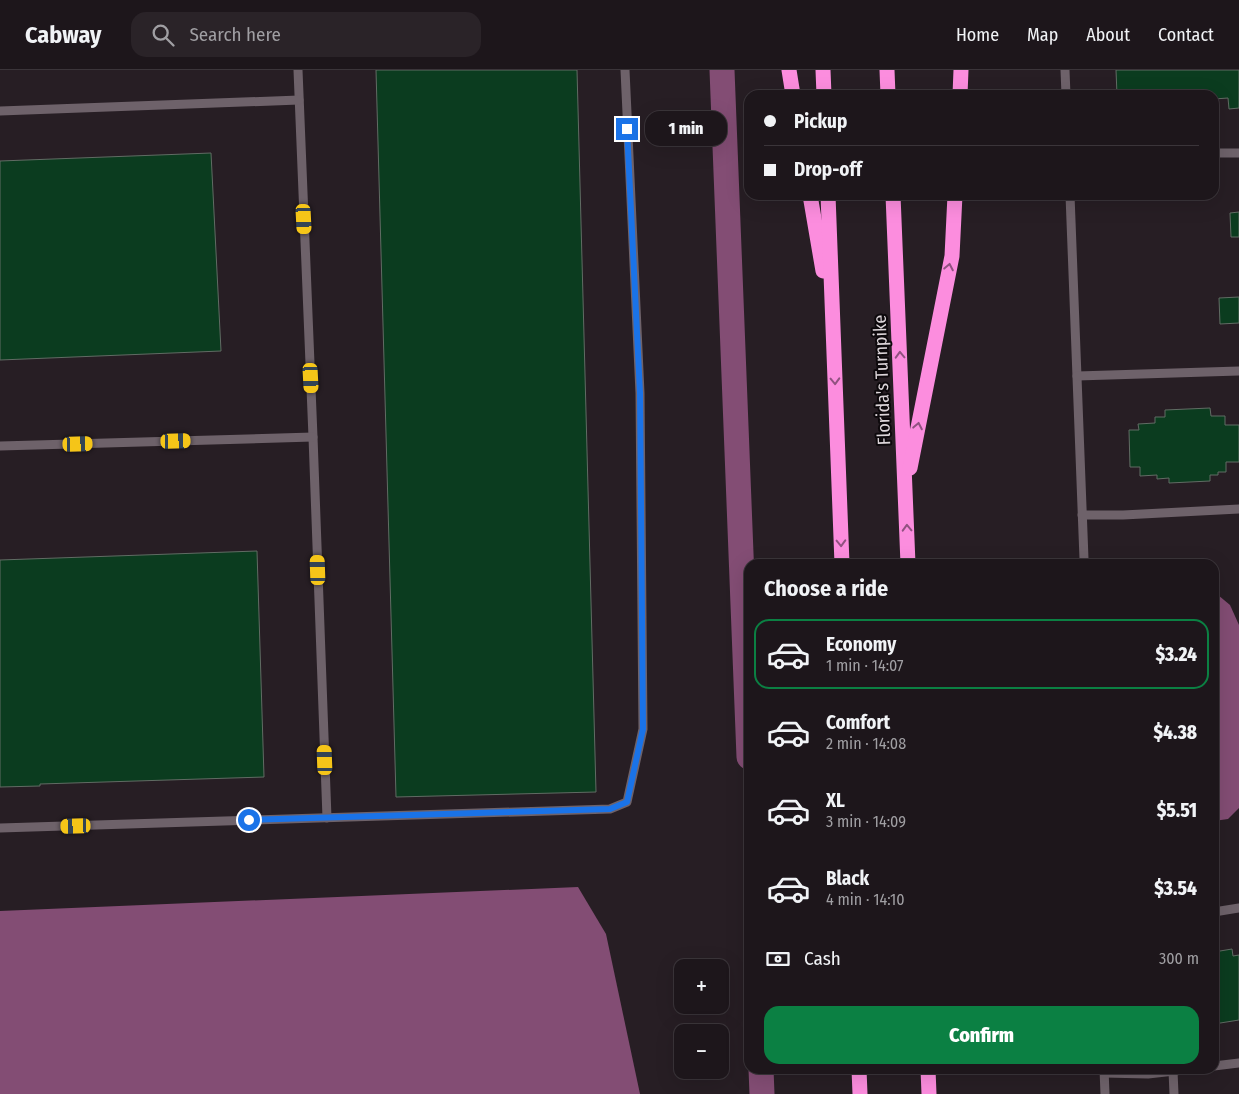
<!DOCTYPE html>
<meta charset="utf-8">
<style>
:root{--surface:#1d161b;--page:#2a2328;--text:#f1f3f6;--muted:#a09fa3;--line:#3b353a;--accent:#0b8043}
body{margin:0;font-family:"Fira Sans Condensed",sans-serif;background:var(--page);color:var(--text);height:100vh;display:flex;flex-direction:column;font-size:19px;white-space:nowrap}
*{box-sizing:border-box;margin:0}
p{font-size:16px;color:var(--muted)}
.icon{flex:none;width:28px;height:28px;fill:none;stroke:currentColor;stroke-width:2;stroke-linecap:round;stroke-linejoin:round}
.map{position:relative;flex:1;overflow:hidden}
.details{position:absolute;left:744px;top:489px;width:475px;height:515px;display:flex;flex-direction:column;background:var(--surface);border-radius:15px;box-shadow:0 5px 20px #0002,0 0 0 1px var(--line)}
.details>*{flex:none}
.hud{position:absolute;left:744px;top:20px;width:475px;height:110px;border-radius:15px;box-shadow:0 5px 20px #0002,0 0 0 1px var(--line);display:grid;align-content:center;height:110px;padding:0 20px;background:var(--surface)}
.controls{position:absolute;left:674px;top:889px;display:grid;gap:10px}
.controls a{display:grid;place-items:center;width:55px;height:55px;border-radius:10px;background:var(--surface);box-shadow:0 5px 20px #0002,0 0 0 1px var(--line);font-size:25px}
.end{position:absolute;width:22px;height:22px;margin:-11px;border:6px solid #1a73e8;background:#fff;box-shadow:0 0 0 2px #fff}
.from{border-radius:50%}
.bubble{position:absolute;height:35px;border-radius:15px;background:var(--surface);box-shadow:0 5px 20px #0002,0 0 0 1px var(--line);font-size:16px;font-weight:800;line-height:35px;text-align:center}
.car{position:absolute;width:15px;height:30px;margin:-15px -8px;border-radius:6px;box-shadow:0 0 4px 1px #0007;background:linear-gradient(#f5c518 24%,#345 0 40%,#f5c518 0 76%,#345 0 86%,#f5c518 0)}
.hud b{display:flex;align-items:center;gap:18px;height:48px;font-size:19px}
.hud b+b{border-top:1px solid var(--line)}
.hud i{width:12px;height:12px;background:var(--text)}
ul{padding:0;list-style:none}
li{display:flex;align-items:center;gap:15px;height:70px;margin:0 10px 8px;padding:0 10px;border:2px solid transparent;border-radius:15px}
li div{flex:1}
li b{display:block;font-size:19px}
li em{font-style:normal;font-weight:800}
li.current{border-color:var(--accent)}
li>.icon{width:45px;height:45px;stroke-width:1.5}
h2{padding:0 20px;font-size:22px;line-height:60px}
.pay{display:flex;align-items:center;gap:12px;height:55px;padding:0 20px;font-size:19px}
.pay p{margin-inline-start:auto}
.cta{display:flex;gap:10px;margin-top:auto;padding:10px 20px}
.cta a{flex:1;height:58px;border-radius:15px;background:var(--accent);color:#fff;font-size:20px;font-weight:800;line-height:58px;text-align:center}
header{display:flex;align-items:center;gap:30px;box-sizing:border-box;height:70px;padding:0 25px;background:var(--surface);border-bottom:1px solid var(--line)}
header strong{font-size:24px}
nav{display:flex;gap:28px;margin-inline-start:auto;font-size:18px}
.search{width:350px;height:45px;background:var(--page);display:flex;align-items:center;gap:12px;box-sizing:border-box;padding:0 18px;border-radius:15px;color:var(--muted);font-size:19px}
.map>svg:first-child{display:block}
.water{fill:#834d74}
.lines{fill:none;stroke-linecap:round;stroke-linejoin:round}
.canal{stroke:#834d74;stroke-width:25}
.building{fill:#0b3c1f;stroke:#616c64}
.service{stroke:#6e626a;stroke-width:9}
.motorway{stroke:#fc8dde;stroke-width:15}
.oneway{stroke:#905280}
.route{stroke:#1a73e8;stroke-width:6}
.labels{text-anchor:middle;stroke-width:4;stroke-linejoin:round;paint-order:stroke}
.street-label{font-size:18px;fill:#ddd6da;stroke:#0d090c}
</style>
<header>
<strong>Cabway</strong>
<div class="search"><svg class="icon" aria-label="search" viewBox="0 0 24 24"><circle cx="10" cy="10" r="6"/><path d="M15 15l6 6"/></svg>Search here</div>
<nav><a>Home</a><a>Map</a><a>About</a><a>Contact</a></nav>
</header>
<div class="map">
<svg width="1239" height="1024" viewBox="0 0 1239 1024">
<rect width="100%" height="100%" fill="#271e24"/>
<g class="water">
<path d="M1214,525H1218L1230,535L1239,555V738L1228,749L1214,751Z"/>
<path d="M578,817L606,864L640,1024H0V841Z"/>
</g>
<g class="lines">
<g class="canal">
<path d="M722,0L749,687"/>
<path d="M761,999L762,1024"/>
</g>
</g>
<g class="building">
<path d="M376,0H577L596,722L396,727Z"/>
<path d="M1116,0H1239V38L1229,39L1228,28L1214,29V25H1117Z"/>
<path d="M211,83L221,281L0,290V91Z"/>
<path d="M1239,142V167H1231L1230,143Z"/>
<path d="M1239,227V253L1220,254L1219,228Z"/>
<path d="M1210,338L1211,346H1225V355H1239V392H1226V402H1218V405H1210V411L1169,413V408L1157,409V405L1140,406V397H1130L1129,360H1139L1138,354L1155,353V347H1165V340Z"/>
<path d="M257,481L264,707L40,714V716L0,717V490Z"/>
<path d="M1232,879L1233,886L1239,885V950L1214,954V882Z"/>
</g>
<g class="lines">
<g class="service">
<path d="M298,0L313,367L327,748"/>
<path d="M1065,0L1066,25"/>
<path d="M0,41L299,30"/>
<path d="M1214,83H1239"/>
<path d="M1070,125L1084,489"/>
<path d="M1077,306L1239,301"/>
<path d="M0,376L313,367"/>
<path d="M1082,445H1123L1239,439"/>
<path d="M0,758L610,739L627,732L643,659L640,323L625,0"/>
<path d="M1214,842L1239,838"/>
<path d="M1214,996L1239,993"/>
<path d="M1104,999L1105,1024"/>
<path d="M1173,1001L1174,1024"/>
<path d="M1104,1003L1148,1004L1192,999"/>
</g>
<g class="motorway">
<path d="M789,0L793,25"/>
<path d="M823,0L824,25"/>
<path d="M887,0L888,25"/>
<path d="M960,25L961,0"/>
<path d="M810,125L823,201"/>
<path d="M828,125L842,494"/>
<path d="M893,125L908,494"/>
<path d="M910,398L952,186L955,125"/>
<path d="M859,999L860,1024"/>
<path d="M928,999L929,1024"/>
</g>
</g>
<defs><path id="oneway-chevron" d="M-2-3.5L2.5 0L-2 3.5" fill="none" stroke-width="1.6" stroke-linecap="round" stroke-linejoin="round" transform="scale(1.25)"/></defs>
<g class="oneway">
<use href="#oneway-chevron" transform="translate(949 197) rotate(-79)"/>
<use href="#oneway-chevron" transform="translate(900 285) rotate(-92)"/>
<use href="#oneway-chevron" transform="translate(835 311) rotate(88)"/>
<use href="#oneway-chevron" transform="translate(918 356) rotate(-79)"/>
<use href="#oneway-chevron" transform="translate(907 458) rotate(-92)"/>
<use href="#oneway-chevron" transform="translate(841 473) rotate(88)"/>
</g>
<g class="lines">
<path class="route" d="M249,750L610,739L627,732L643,659L640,323L627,59"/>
</g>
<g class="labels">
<g class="street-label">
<text transform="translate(882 310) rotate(-92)" y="6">Florida's Turnpike</text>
</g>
</g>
</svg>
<div class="controls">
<a>+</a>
<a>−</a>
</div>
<i class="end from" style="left:249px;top:750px"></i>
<i class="end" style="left:627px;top:59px"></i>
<div class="bubble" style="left:645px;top:41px;width:82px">1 min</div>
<i class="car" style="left:304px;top:149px;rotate:177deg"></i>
<i class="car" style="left:311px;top:308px;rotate:177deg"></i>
<i class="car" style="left:176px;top:371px;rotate:88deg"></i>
<i class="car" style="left:78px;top:374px;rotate:88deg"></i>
<i class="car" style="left:318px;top:500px;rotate:358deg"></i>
<i class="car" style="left:325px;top:690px;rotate:358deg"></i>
<i class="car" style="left:76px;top:756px;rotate:268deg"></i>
<div class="hud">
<b><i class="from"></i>Pickup</b>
<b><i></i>Drop-off</b>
</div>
<section class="details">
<h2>Choose a ride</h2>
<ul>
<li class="current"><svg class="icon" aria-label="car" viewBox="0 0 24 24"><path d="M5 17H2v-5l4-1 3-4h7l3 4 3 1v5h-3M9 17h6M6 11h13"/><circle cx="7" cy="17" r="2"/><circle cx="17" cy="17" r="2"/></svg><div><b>Economy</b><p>1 min · 14:07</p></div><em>$3.24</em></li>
<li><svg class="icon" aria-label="car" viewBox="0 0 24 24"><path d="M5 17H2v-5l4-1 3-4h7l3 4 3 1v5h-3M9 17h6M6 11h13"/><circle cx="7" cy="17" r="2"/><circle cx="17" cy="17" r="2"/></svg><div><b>Comfort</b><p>2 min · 14:08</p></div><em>$4.38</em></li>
<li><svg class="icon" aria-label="car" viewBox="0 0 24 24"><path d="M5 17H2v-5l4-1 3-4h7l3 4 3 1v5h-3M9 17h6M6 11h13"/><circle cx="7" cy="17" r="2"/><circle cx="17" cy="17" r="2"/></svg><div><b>XL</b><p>3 min · 14:09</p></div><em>$5.51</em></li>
<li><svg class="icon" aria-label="car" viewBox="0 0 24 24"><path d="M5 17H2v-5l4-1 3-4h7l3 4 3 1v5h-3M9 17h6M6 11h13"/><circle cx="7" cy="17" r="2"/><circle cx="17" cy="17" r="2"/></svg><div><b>Black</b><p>4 min · 14:10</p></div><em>$3.54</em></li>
</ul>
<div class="pay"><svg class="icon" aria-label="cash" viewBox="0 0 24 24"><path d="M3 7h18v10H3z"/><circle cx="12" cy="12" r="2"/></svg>Cash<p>300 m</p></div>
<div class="cta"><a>Confirm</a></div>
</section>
</div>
